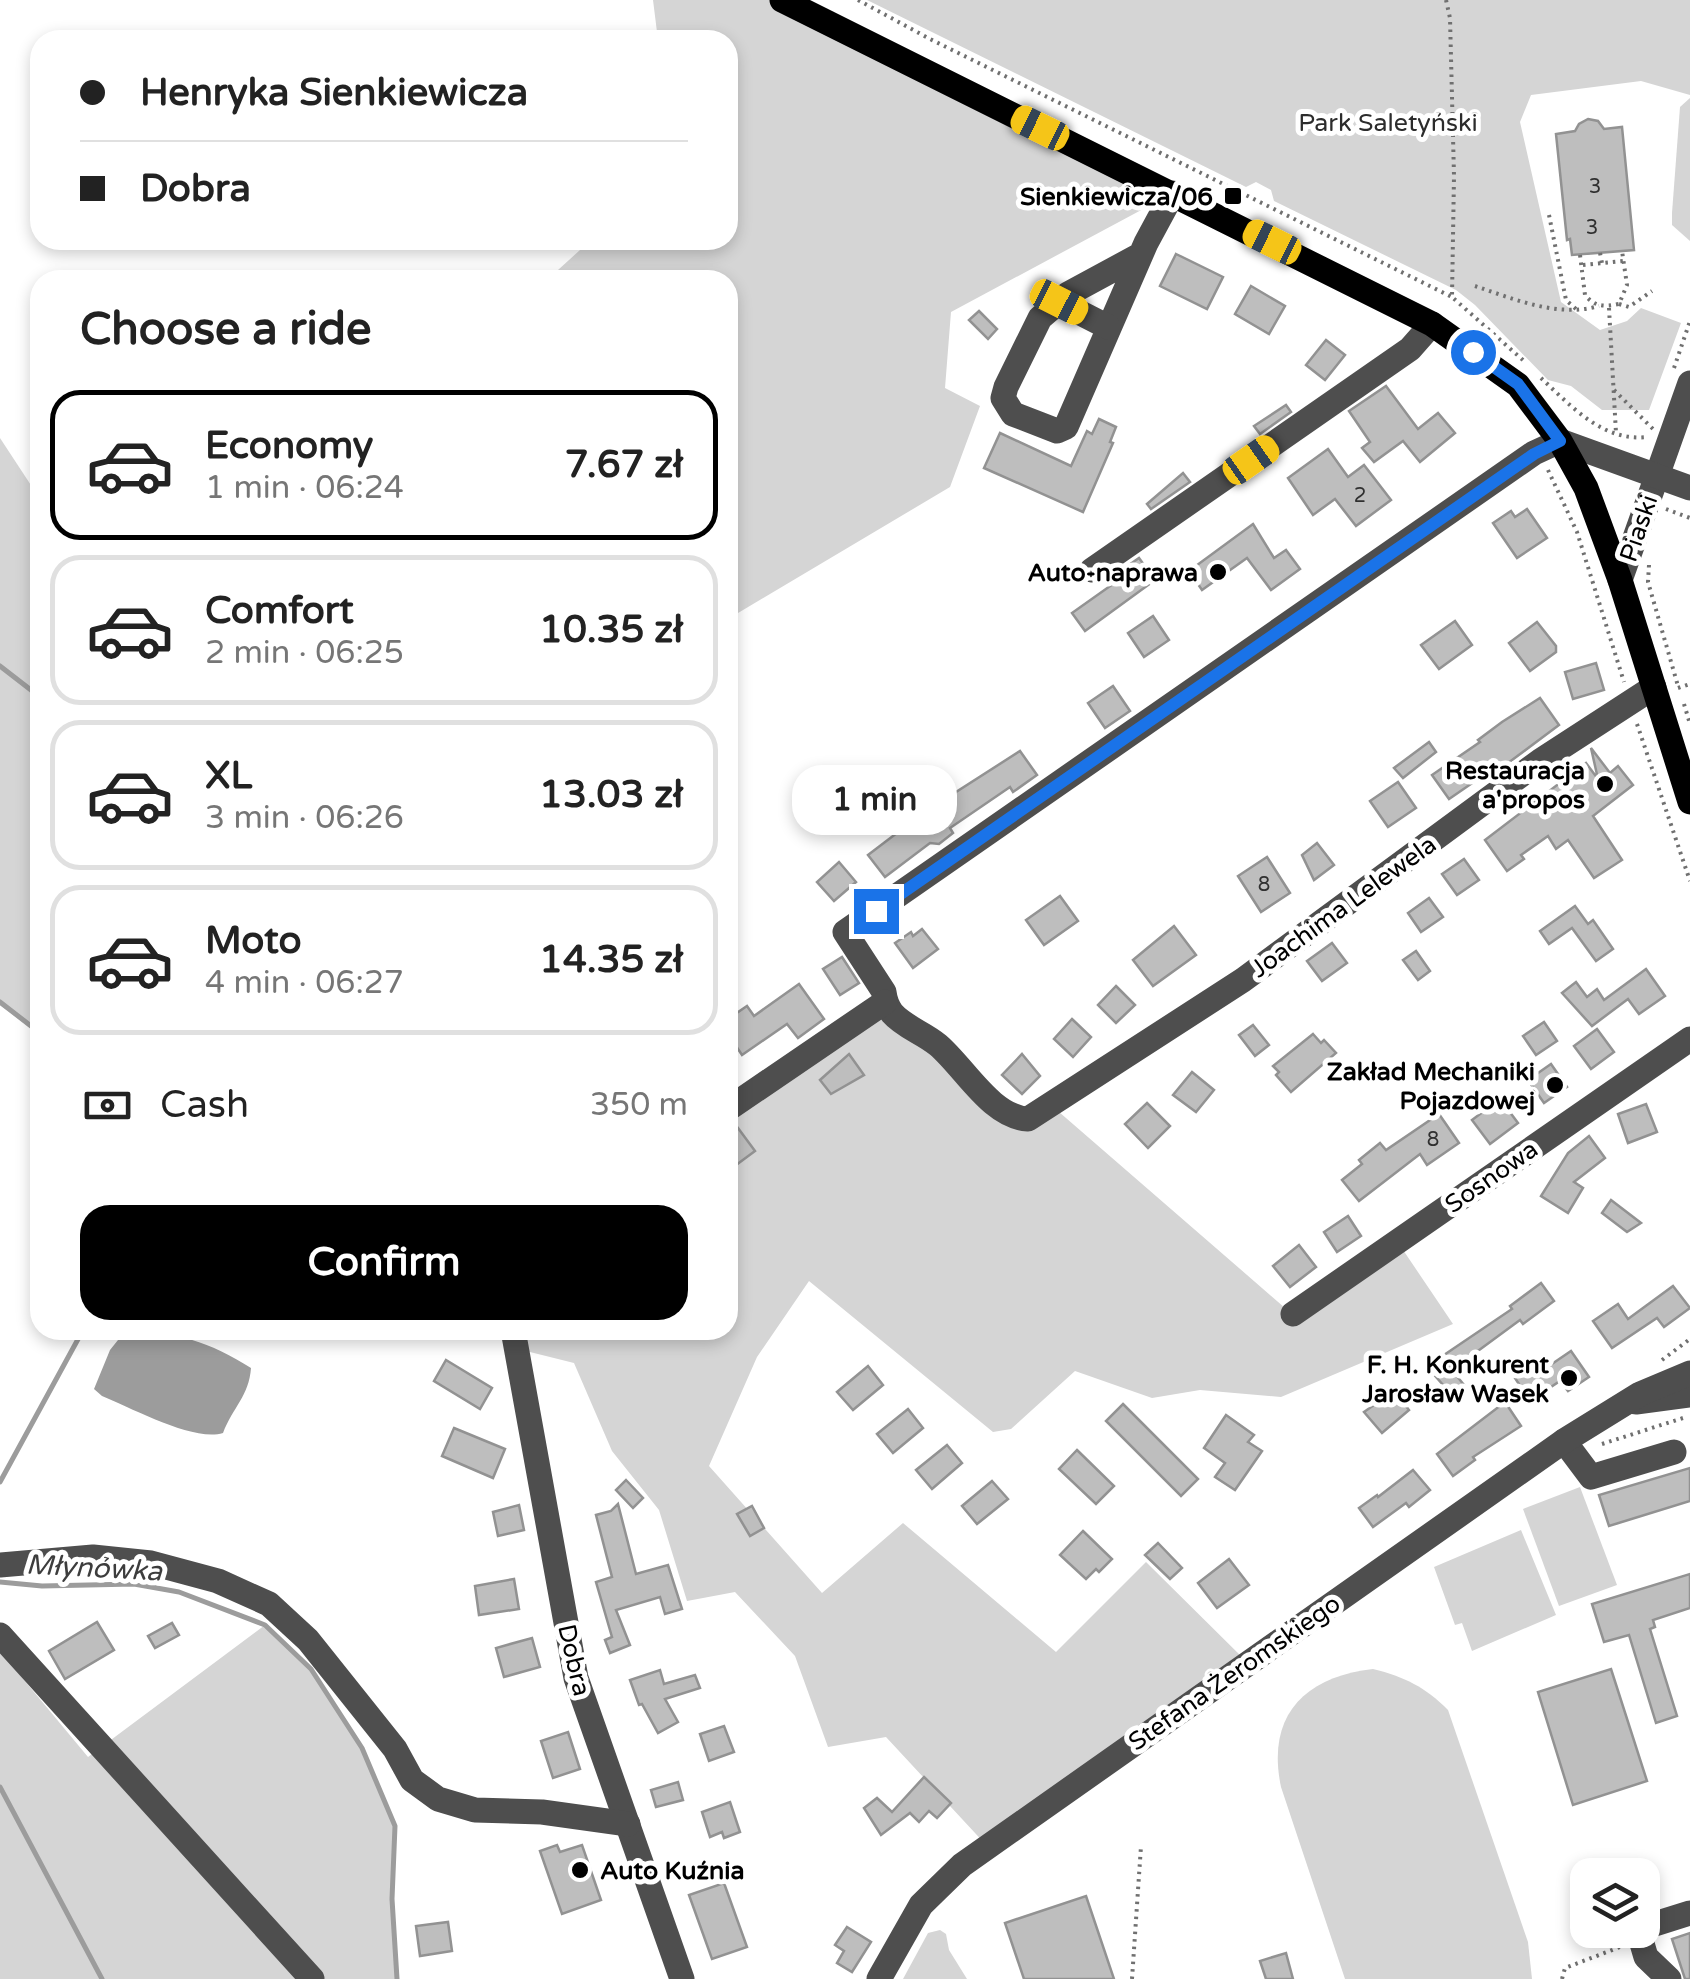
<!DOCTYPE html>
<meta charset="utf-8">
<style>
:root{--surface:#fff;--page:#f6f6f6;--text:#222;--muted:#767676;--line:#e0e0e0;--accent:#000}
body{margin:0;font-family:"Varela Round",sans-serif;background:var(--page);color:var(--text);height:100vh;display:flex;flex-direction:column;font-size:38px;white-space:nowrap}
*{box-sizing:border-box;margin:0}
p{font-size:32px;color:var(--muted)}
.icon{flex:none;width:55px;height:55px;fill:none;stroke:currentColor;stroke-width:2;stroke-linecap:round;stroke-linejoin:round}
.map{position:relative;flex:1;overflow:hidden}
.details{position:absolute;left:30px;top:270px;width:708px;height:1070px;display:flex;flex-direction:column;background:var(--surface);border-radius:30px;box-shadow:0 5px 15px #0003}
.details>*{flex:none}
.banner{position:absolute;left:30px;top:30px;width:708px;height:220px;border-radius:30px;box-shadow:0 5px 15px #0003;display:grid;align-content:center;height:220px;padding:0 50px;background:var(--surface)}
.controls{position:absolute;left:1570px;top:1858px;display:grid;gap:20px}
.controls a{display:grid;place-items:center;width:90px;height:90px;border-radius:20px;background:var(--surface);box-shadow:0 5px 15px #0003;font-size:50px}
.end{position:absolute;width:45px;height:45px;margin:-22px;border:12px solid #1a73e8;background:#fff;box-shadow:0 0 0 5px #fff}
.from{border-radius:50%}
.bubble{position:absolute;height:70px;border-radius:30px;background:var(--surface);box-shadow:0 5px 15px #0003;font-size:32px;font-weight:800;line-height:70px;text-align:center}
.car{position:absolute;width:30px;height:60px;margin:-30px -15px;border-radius:12px;box-shadow:0 0 8px 2px #0007;background:linear-gradient(#f5c518 24%,#345 0 40%,#f5c518 0 76%,#345 0 86%,#f5c518 0)}
.banner b{display:flex;align-items:center;gap:35px;height:95px;font-size:38px}
.banner b+b{border-top:2px solid var(--line)}
.banner i{width:25px;height:25px;background:var(--text)}
ul{padding:0;list-style:none}
li{display:flex;align-items:center;gap:30px;height:150px;margin:0 20px 15px;padding:0 30px;border:5px solid var(--line);border-radius:30px}
li div{flex:1}
li b{display:block;font-size:38px}
li em{font-style:normal;font-weight:800}
li.current{border-color:var(--accent)}
li>.icon{width:90px;height:90px;stroke-width:1.5}
h2{padding:0 50px;font-size:45px;line-height:120px}
.pay{display:flex;align-items:center;gap:25px;height:110px;padding:0 50px;font-size:38px}
.pay p{margin-inline-start:auto}
.cta{display:flex;gap:20px;margin-top:auto;padding:20px 50px}
.cta a{flex:1;height:115px;border-radius:30px;background:var(--accent);color:#fff;font-size:40px;font-weight:800;line-height:115px;text-align:center}
.map>svg:first-child{display:block}
.green{fill:#d5d5d5}
.water{fill:#9c9c9c}
.lines{fill:none;stroke-linecap:round;stroke-linejoin:round}
.stream{stroke:#9c9c9c;stroke-width:5}
.building{fill:#bebebe;stroke:#929292;stroke-width:2.5}
.path{stroke:#707070;stroke-width:4;stroke-dasharray:2.5 5;stroke-linecap:butt}
.minor{stroke:#4e4e4e;stroke-width:25}
.major{stroke:#000;stroke-width:25}
.route{stroke:#1a73e8;stroke-width:12}
.poi-dot{fill:#000;stroke:#fff;stroke-width:4}
.labels{text-anchor:middle;stroke-width:10;stroke-linejoin:round;paint-order:stroke}
.number-label{font-size:20px;fill:#303030}
.park-label{font-size:25px;fill:#2c2c2c;stroke:#fff}
.poi-label{font-size:25px;font-weight:bold;fill:#000;stroke:#fff;text-anchor:end}
.street-label{font-size:25px;fill:#000;stroke:#fff}
.water-label{font-size:28px;font-style:italic;fill:#3d3d3d;stroke:#fff}
</style>
<div class="map">
<svg width="1690" height="1979" viewBox="0 0 1690 1979">
<rect width="100%" height="100%" fill="#fff"/>
<g class="green">
<path d="M653,0H782L1173,193L951,312L945,388L980,406L950,487L728,619V280H547L591,240H728V40H658Z"/>
<path d="M867,0H1690V95L1641,81L1531,95L1520,122L1561,302L1600,330L1627,321L1641,308L1681,323L1649,410H1602L1571,386L1548,380L1475,305L1456,290L1274,201L1271,190L1256,182L1246,187Z"/>
<path d="M1690,98V241L1672,225V213L1680,107Z"/>
<path d="M0,438L40,499V1035L0,1005Z"/>
<path d="M885,1002L999,1107L1051,1105L1292,1314L1397,1241L1453,1324L1281,1397L1200,1390L1152,1398L1075,1371L1011,1429L993,1432L809,1281L757,1357L709,1466L822,1593L903,1523L1056,1652L1146,1562L1247,1662L988,1847L886,1737L828,1747L795,1656L735,1592L687,1601L659,1510L612,1451L574,1363L514,1348L513,1330H728V1109Z"/>
<path d="M1580,1487L1617,1585L1559,1606L1523,1509Z"/>
<path d="M1521,1530L1556,1615L1472,1651L1462,1623L1455,1625L1434,1567Z"/>
<path d="M265,1625L311,1669L362,1748L395,1826L392,1899L397,1979H0V1651L88,1757Z"/>
<path d="M1373,1669C1405,1677 1425,1687 1448,1710L1528,1942L1532,1979H1345L1281,1787C1266,1716 1304,1677 1373,1669Z"/>
<path d="M940,1930L946,1934L949,1950L967,1979H903L928,1933Z"/>
</g>
<path class="water" d="M126,1330C173,1330 212,1343 251,1368C249,1396 233,1407 223,1433C193,1442 132,1408 102,1396L94,1389L110,1350Z"/>
<g class="lines">
<g class="stream">
<path d="M0,666L40,697"/>
<path d="M0,1002L40,1033"/>
<path d="M0,1482L83,1330"/>
<path d="M0,1582L42,1586L134,1584L179,1592L265,1625L311,1669L362,1748L395,1826L392,1899L397,1979"/>
<path d="M0,1787L102,1979"/>
</g>
</g>
<g class="building">
<path d="M1588,119L1598,121L1604,129L1622,127L1634,250L1572,255L1570,239L1567,240L1556,134L1575,131L1579,124Z"/>
<path d="M1176,254L1223,277L1207,309L1160,286Z"/>
<path d="M1251,286L1285,306L1269,334L1235,314Z"/>
<path d="M979,311L997,329L988,339L969,320Z"/>
<path d="M1326,340L1345,355L1325,380L1306,365Z"/>
<path d="M1386,386L1418,429L1438,413L1455,433L1420,462L1403,441L1374,462L1362,448L1370,442L1349,411Z"/>
<path d="M1286,405L1291,412L1260,434L1254,426Z"/>
<path d="M1099,419L1116,427L1110,442L1113,443L1083,512L984,468L1000,433L1071,466L1087,431L1092,434Z"/>
<path d="M1328,449L1348,477L1364,465L1391,500L1356,526L1335,499L1313,515L1288,478Z"/>
<path d="M1183,473L1190,482L1151,509L1147,504Z"/>
<path d="M1527,509L1547,538L1517,558L1493,523L1511,511L1515,517Z"/>
<path d="M1253,524L1274,558L1286,550L1300,569L1271,590L1247,558L1202,590L1189,571Z"/>
<path d="M1139,558L1155,580L1085,631L1072,613L1120,579L1116,574Z"/>
<path d="M1153,616L1169,640L1144,657L1128,633Z"/>
<path d="M1455,621L1472,645L1439,669L1421,645Z"/>
<path d="M1537,622L1556,646V652L1530,671L1509,643Z"/>
<path d="M1596,663L1604,690L1573,699L1565,672Z"/>
<path d="M1113,686L1130,711L1105,728L1088,703Z"/>
<path d="M1540,698L1559,725L1500,769L1497,766L1449,799L1432,775L1480,742L1478,740L1502,722Z"/>
<path d="M1429,742L1436,752L1403,778L1394,768Z"/>
<path d="M1591,748L1610,773L1618,766L1633,785L1593,816L1622,860L1594,878L1568,840L1556,849L1548,836L1521,855L1524,859L1507,871L1485,840L1586,763L1598,779Z"/>
<path d="M1020,751L1037,775L1013,792L1010,787L950,828L953,833L939,844L930,843L885,877L868,855L914,820L906,810L924,798L931,808Z"/>
<path d="M1398,782L1416,808L1388,827L1370,801Z"/>
<path d="M1317,843L1334,865L1314,880L1302,855Z"/>
<path d="M1267,857L1290,893L1261,912L1238,876Z"/>
<path d="M1464,859L1479,880L1457,895L1442,874Z"/>
<path d="M839,862L856,882L834,901L817,882Z"/>
<path d="M1060,896L1078,921L1044,945L1026,920Z"/>
<path d="M1429,898L1443,917L1421,932L1408,913Z"/>
<path d="M1575,906L1588,924L1593,920L1613,949L1596,961L1572,928L1549,944L1540,931Z"/>
<path d="M1174,926L1196,955L1153,986L1133,960Z"/>
<path d="M922,929L938,949L913,968L895,943L911,932L913,936Z"/>
<path d="M1332,943L1347,963L1322,981L1307,961Z"/>
<path d="M1416,951L1430,971L1418,980L1403,960Z"/>
<path d="M842,957L859,983L840,995L823,969Z"/>
<path d="M1646,969L1665,996L1639,1014L1628,999L1592,1026L1562,993L1576,982L1587,997L1597,989L1604,1000Z"/>
<path d="M799,984L824,1019L798,1038L787,1024L742,1055L728,1034V1019L747,1006L754,1016Z"/>
<path d="M1116,986L1135,1005L1116,1023L1098,1005Z"/>
<path d="M1072,1019L1091,1037L1073,1057L1054,1039Z"/>
<path d="M1544,1022L1557,1041L1536,1055L1523,1036Z"/>
<path d="M1253,1025L1269,1045L1255,1056L1239,1035Z"/>
<path d="M1597,1029L1614,1052L1591,1069L1574,1046Z"/>
<path d="M1313,1034L1321,1043L1324,1040L1336,1053L1291,1092L1276,1075L1279,1072L1273,1066Z"/>
<path d="M849,1054L864,1075L831,1094L820,1080Z"/>
<path d="M1022,1054L1040,1076L1022,1094L1002,1075Z"/>
<path d="M1551,1064L1567,1087L1544,1103L1528,1080Z"/>
<path d="M1192,1072L1214,1090L1196,1112L1173,1095Z"/>
<path d="M1500,1099L1518,1123L1490,1144L1472,1120Z"/>
<path d="M1147,1103L1170,1126L1148,1148L1125,1124Z"/>
<path d="M1646,1104L1657,1132L1628,1143L1618,1114Z"/>
<path d="M1439,1114L1459,1143L1427,1165L1420,1154L1359,1201L1342,1180L1362,1164L1359,1160L1380,1143L1386,1150Z"/>
<path d="M738,1128L755,1151L728,1171V1136Z"/>
<path d="M1589,1136L1605,1158L1574,1182L1583,1188L1568,1213L1541,1196L1568,1153Z"/>
<path d="M1611,1200L1641,1223L1627,1232L1602,1213Z"/>
<path d="M1348,1216L1361,1236L1337,1252L1324,1232Z"/>
<path d="M1299,1245L1316,1267L1290,1287L1273,1266Z"/>
<path d="M1541,1283L1554,1301L1523,1324L1520,1320L1452,1370L1464,1385L1451,1394L1430,1370L1444,1361L1446,1363L1441,1357L1512,1309L1510,1306Z"/>
<path d="M1673,1286L1690,1308L1664,1327L1657,1318L1612,1348L1593,1321L1618,1304L1628,1319Z"/>
<path d="M1571,1351L1589,1377L1568,1391L1560,1381L1530,1401L1515,1378L1541,1360L1546,1368Z"/>
<path d="M446,1360L492,1388L480,1409L434,1381Z"/>
<path d="M868,1366L883,1385L853,1410L837,1392Z"/>
<path d="M1394,1391L1409,1410L1382,1433L1364,1412Z"/>
<path d="M1505,1402L1521,1426L1473,1457L1475,1460L1453,1476L1437,1454Z"/>
<path d="M1123,1404L1198,1479L1181,1496L1106,1421Z"/>
<path d="M908,1409L923,1428L893,1453L877,1434Z"/>
<path d="M1226,1415L1254,1435L1248,1442L1262,1451L1235,1490L1215,1477L1225,1463L1204,1448Z"/>
<path d="M454,1428L505,1449L493,1478L442,1456Z"/>
<path d="M947,1445L962,1463L932,1489L916,1470Z"/>
<path d="M1077,1450L1114,1486L1096,1504L1059,1469Z"/>
<path d="M1690,1468V1501L1609,1526L1599,1495Z"/>
<path d="M1413,1470L1430,1490L1409,1507L1406,1503L1373,1527L1359,1508L1377,1495L1378,1497Z"/>
<path d="M626,1480L643,1498L633,1508L616,1490Z"/>
<path d="M992,1481L1008,1499L977,1524L962,1506Z"/>
<path d="M618,1504L636,1574L668,1565L682,1609L665,1614L660,1597L616,1610L630,1645L610,1653L605,1640L612,1637L596,1582L612,1577L596,1515L611,1511Z"/>
<path d="M519,1505L524,1530L498,1536L493,1512Z"/>
<path d="M752,1506L764,1528L750,1536L737,1514Z"/>
<path d="M1083,1531L1112,1559L1099,1572L1096,1569L1086,1579L1060,1555Z"/>
<path d="M1158,1543L1182,1568L1170,1579L1145,1555Z"/>
<path d="M1229,1559L1249,1585L1217,1608L1198,1583Z"/>
<path d="M1690,1574V1608L1653,1620L1655,1627L1650,1629L1677,1716L1656,1723L1629,1635L1604,1642L1592,1604Z"/>
<path d="M514,1579L519,1609L479,1615L475,1586Z"/>
<path d="M97,1622L114,1650L65,1679L49,1651Z"/>
<path d="M172,1623L179,1635L155,1648L148,1636Z"/>
<path d="M532,1638L540,1667L504,1677L496,1648Z"/>
<path d="M1611,1669L1647,1781L1573,1805L1538,1692Z"/>
<path d="M660,1670L664,1684L695,1675L700,1688L665,1699L678,1722L658,1733L642,1704L639,1705L630,1680Z"/>
<path d="M724,1726L734,1752L709,1761L700,1734Z"/>
<path d="M568,1732L580,1769L553,1778L541,1741Z"/>
<path d="M924,1777L951,1803L937,1818L929,1811L919,1822L910,1813L881,1835L864,1808L877,1798L892,1812Z"/>
<path d="M678,1782L683,1800L656,1807L651,1790Z"/>
<path d="M730,1802L740,1832L724,1838L722,1832L710,1837L702,1812Z"/>
<path d="M557,1845L560,1852L582,1845L601,1900L562,1914L540,1851Z"/>
<path d="M724,1883L747,1947L712,1959L689,1895Z"/>
<path d="M1086,1896L1114,1979H1024L1005,1923Z"/>
<path d="M448,1922L452,1951L420,1956L416,1926Z"/>
<path d="M847,1927L871,1942L852,1972L837,1963L844,1951L835,1945Z"/>
<path d="M1690,1933V1979H1685L1672,1939Z"/>
<path d="M1286,1953L1293,1979H1266L1260,1961Z"/>
</g>
<g class="lines">
<g class="path">
<path d="M858,0L930,39L1452,297"/>
<path d="M1446,0L1450,18L1454,176L1452,297L1524,361"/>
<path d="M1549,215L1566,300L1576,309"/>
<path d="M1600,253L1602,263"/>
<path d="M1580,255L1585,295C1595,307 1604,307 1619,304L1627,285L1622,251"/>
<path d="M1583,265L1623,261"/>
<path d="M1475,286C1514,299 1558,318 1599,306"/>
<path d="M1619,304L1629,307L1652,291"/>
<path d="M1609,308L1616,433"/>
<path d="M1674,368L1690,321"/>
<path d="M1541,378C1571,406 1603,442 1647,437"/>
<path d="M1614,390L1653,429"/>
<path d="M1548,470L1577,532L1624,682"/>
<path d="M1666,509L1690,518"/>
<path d="M1649,565L1648,582L1678,686"/>
<path d="M1678,688L1690,684"/>
<path d="M1684,704L1690,724"/>
<path d="M1637,724L1690,881"/>
<path d="M1662,1360L1690,1339"/>
<path d="M1602,1444L1683,1418"/>
<path d="M1132,1979L1141,1846"/>
<path d="M1562,1979L1565,1968L1620,1947"/>
</g>
<g class="minor">
<path d="M1140,255L1068,294L1040,318L1006,387L1003,398L1013,414L1057,431L1066,427L1146,243L1173,193"/>
<path d="M1059,302L1108,327"/>
<path d="M1092,570L1410,349L1432,324"/>
<path d="M1620,580L1690,383"/>
<path d="M1654,687L1540,761L1243,980L1028,1119C991,1117 965,1068 938,1045C924,1033 904,1027 892,1013C887,1006 885,1000 884,992L845,932L1534,453L1560,441L1690,488"/>
<path d="M728,1109L885,1002"/>
<path d="M1293,1314L1690,1039"/>
<path d="M513,1330L576,1678L682,1979"/>
<path d="M1636,1402L1690,1395"/>
<path d="M1564,1441L1591,1477L1674,1452"/>
<path d="M0,1565L93,1557L151,1563L218,1581L269,1604L308,1640L395,1749L412,1780L438,1799L475,1810L542,1812L628,1824"/>
<path d="M0,1635L312,1979"/>
<path d="M1642,1928L1690,1913"/>
<path d="M1638,1930L1646,1957L1669,1979"/>
<path d="M879,1979L921,1905L962,1865L1564,1441L1640,1394L1690,1373"/>
</g>
<path class="major" d="M782,0L1432,324L1518,385L1560,441L1586,488L1620,580L1690,802"/>
</g>
<g class="lines">
<path class="route" d="M876,911L1534,454L1560,441L1518,384L1473,352"/>
</g>
<g class="poi-dot">
<rect x="1223" y="186" width="20" height="20" rx="5"/>
<circle cx="1218" cy="572" r="10"/>
<circle cx="1605" cy="784" r="10"/>
<circle cx="1555" cy="1085" r="10"/>
<circle cx="1569" cy="1378" r="10"/>
<circle cx="580" cy="1870" r="10"/>
</g>
<g class="labels">
<g class="number-label">
<text x="1595" y="193">3</text>
<text x="1592" y="234">3</text>
<text x="1360" y="502">2</text>
<text x="1264" y="891">8</text>
<text x="1433" y="1146">8</text>
</g>
<g class="park-label">
<text x="1388" y="131">Park Saletyński</text>
</g>
<g class="poi-label">
<text x="1213" y="205">Sienkiewicza/06</text>
<text x="1198" y="581">Auto-naprawa</text>
<text x="1585" y="779">Restauracja<tspan x="1585" dy="29">a'propos</tspan></text>
<text x="1535" y="1080">Zakład Mechaniki<tspan x="1535" dy="29">Pojazdowej</tspan></text>
<text x="1549" y="1373">F. H. Konkurent<tspan x="1549" dy="29">Jarosław Wasek</tspan></text>
<text x="600" y="1879" text-anchor="start">Auto Kuźnia</text>
</g>
<g class="street-label">
<text transform="translate(1638 528) rotate(-71)" y="9">Piaski</text>
<text transform="translate(1343 906) rotate(-36)" y="9">Joachima Lelewela</text>
<text transform="translate(1491 1176) rotate(-35)" y="9">Sosnowa</text>
<text transform="translate(575 1660) rotate(77)" y="9">Dobra</text>
<text transform="translate(1234 1672) rotate(-35)" y="9">Stefana Żeromskiego</text>
</g>
<g class="water-label">
<text transform="translate(94 1567) rotate(3)" y="10">Młynówka</text>
</g>
</g>
</svg>
<div class="controls">
<a><svg class="icon" aria-label="layers" viewBox="0 0 24 24"><path d="M12 4l9 5-9 5-9-5zM3 14l9 5 9-5"/></svg></a>
</div>
<i class="end from" style="left:1473px;top:352px"></i>
<i class="end" style="left:876px;top:911px"></i>
<div class="bubble" style="left:792px;top:765px;width:165px">1 min</div>
<i class="car" style="left:1040px;top:128px;rotate:296deg"></i>
<i class="car" style="left:1272px;top:242px;rotate:296deg"></i>
<i class="car" style="left:1059px;top:302px;rotate:117deg"></i>
<i class="car" style="left:1251px;top:460px;rotate:55deg"></i>
<div class="banner">
<b><i class="from"></i>Henryka Sienkiewicza</b>
<b><i></i>Dobra</b>
</div>
<section class="details">
<h2>Choose a ride</h2>
<ul>
<li class="current"><svg class="icon" aria-label="car" viewBox="0 0 24 24"><path d="M5 17H2v-5l4-1 3-4h7l3 4 3 1v5h-3M9 17h6M6 11h13"/><circle cx="7" cy="17" r="2"/><circle cx="17" cy="17" r="2"/></svg><div><b>Economy</b><p>1 min · 06:24</p></div><em>7.67 zł</em></li>
<li><svg class="icon" aria-label="car" viewBox="0 0 24 24"><path d="M5 17H2v-5l4-1 3-4h7l3 4 3 1v5h-3M9 17h6M6 11h13"/><circle cx="7" cy="17" r="2"/><circle cx="17" cy="17" r="2"/></svg><div><b>Comfort</b><p>2 min · 06:25</p></div><em>10.35 zł</em></li>
<li><svg class="icon" aria-label="car" viewBox="0 0 24 24"><path d="M5 17H2v-5l4-1 3-4h7l3 4 3 1v5h-3M9 17h6M6 11h13"/><circle cx="7" cy="17" r="2"/><circle cx="17" cy="17" r="2"/></svg><div><b>XL</b><p>3 min · 06:26</p></div><em>13.03 zł</em></li>
<li><svg class="icon" aria-label="car" viewBox="0 0 24 24"><path d="M5 17H2v-5l4-1 3-4h7l3 4 3 1v5h-3M9 17h6M6 11h13"/><circle cx="7" cy="17" r="2"/><circle cx="17" cy="17" r="2"/></svg><div><b>Moto</b><p>4 min · 06:27</p></div><em>14.35 zł</em></li>
</ul>
<div class="pay"><svg class="icon" aria-label="cash" viewBox="0 0 24 24"><path d="M3 7h18v10H3z"/><circle cx="12" cy="12" r="2"/></svg>Cash<p>350 m</p></div>
<div class="cta"><a>Confirm</a></div>
</section>
</div>
